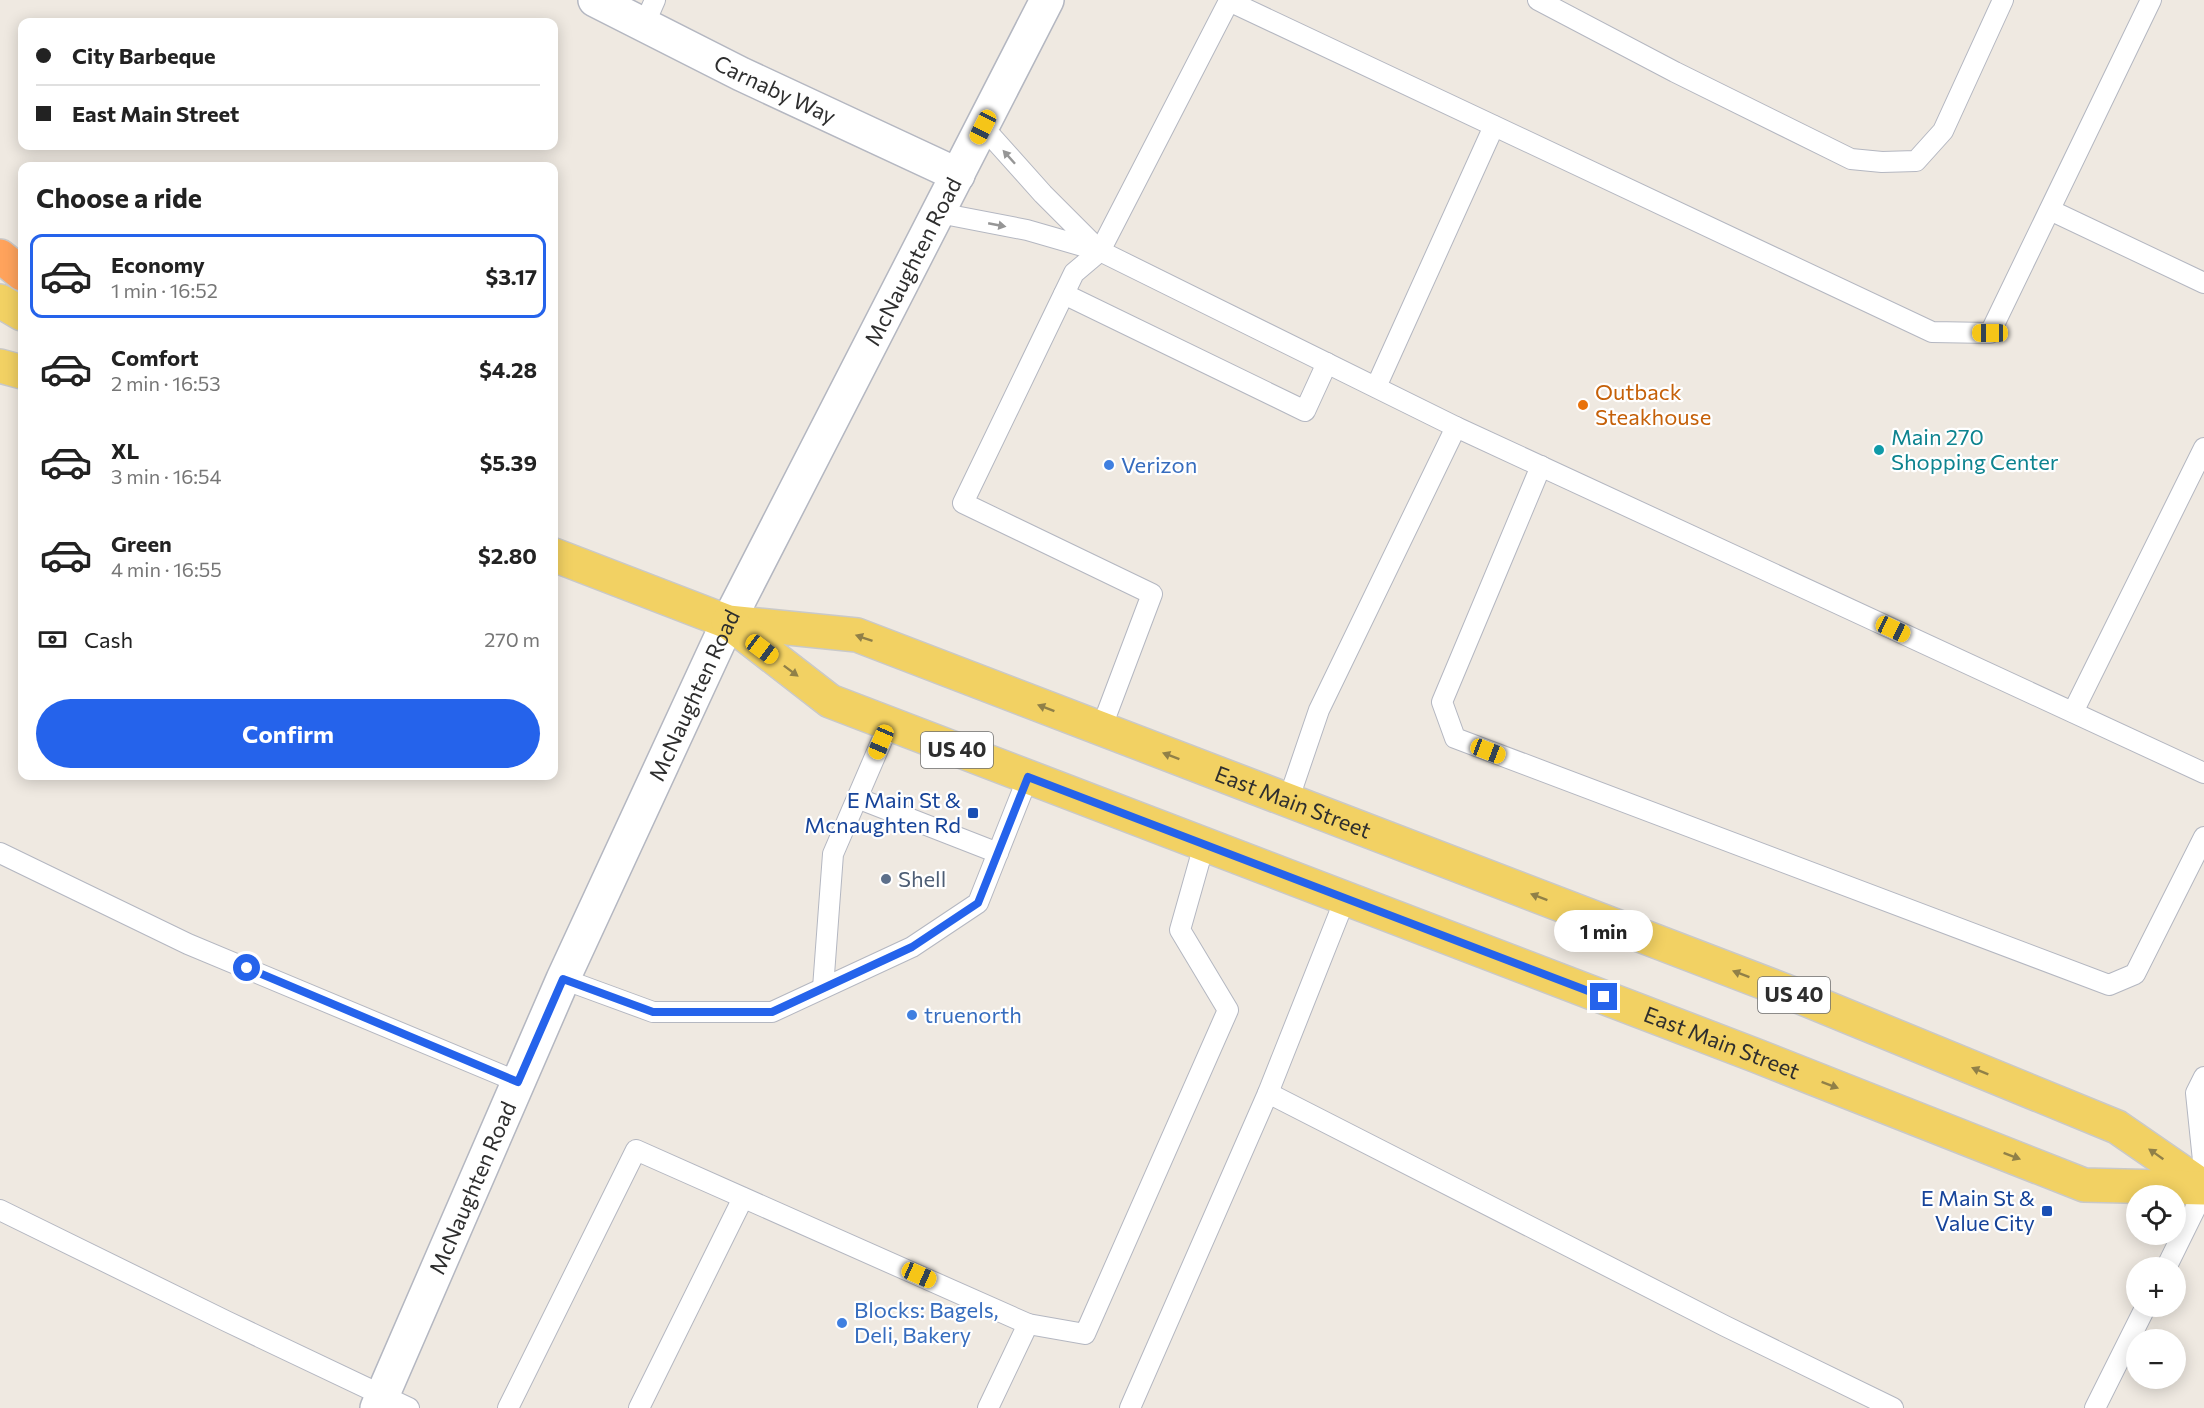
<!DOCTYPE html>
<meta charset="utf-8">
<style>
:root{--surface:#fff;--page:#f2f2f2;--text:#222;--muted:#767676;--line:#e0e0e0;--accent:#2563eb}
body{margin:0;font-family:Commissioner,sans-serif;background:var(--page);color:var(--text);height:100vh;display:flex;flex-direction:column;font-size:22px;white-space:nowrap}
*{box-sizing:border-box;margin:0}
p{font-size:20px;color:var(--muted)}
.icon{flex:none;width:33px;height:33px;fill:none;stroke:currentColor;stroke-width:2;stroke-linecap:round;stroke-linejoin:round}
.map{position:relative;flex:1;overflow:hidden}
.sheet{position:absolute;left:18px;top:162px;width:540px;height:618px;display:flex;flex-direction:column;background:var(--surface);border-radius:12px;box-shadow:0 3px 15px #0003}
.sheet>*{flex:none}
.hud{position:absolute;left:18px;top:18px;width:540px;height:132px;border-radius:12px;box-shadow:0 3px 15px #0003;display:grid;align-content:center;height:132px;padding:0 18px;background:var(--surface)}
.tools{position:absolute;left:2126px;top:1185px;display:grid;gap:12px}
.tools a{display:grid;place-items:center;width:60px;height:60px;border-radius:50%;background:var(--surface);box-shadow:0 3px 15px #0003;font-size:30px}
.end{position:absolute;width:27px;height:27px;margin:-14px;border:8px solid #2563eb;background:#fff;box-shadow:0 0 0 3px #fff}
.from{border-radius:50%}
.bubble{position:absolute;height:42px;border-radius:21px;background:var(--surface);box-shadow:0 3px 15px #0003;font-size:20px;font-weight:700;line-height:42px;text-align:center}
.car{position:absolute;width:18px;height:36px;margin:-18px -9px;border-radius:8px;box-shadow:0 0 4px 2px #0007;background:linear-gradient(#f5c518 24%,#345 0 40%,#f5c518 0 76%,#345 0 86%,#f5c518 0)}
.hud b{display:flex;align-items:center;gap:21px;height:57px;font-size:22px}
.hud b+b{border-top:2px solid var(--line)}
.hud i{width:15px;height:15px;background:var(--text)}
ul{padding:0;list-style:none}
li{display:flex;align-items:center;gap:18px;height:84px;margin:0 12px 9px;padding:0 6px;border:3px solid transparent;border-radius:12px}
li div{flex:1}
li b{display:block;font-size:22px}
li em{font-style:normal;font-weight:700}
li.selected{border-color:var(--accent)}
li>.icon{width:54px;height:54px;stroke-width:1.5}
h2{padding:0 18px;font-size:27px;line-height:72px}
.pay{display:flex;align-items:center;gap:15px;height:66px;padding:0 18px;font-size:22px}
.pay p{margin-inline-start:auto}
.primary-button{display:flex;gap:12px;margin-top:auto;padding:12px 18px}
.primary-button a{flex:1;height:69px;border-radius:36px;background:var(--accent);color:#fff;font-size:24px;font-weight:700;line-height:69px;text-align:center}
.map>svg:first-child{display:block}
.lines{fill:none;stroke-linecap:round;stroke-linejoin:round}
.lane-casing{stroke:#b4b7c1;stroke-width:22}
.street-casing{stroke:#b4b7c1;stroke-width:36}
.secondary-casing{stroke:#b4b7c1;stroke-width:36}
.primary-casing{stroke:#c9c9c9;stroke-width:36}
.highway-casing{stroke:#c9c9c9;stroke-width:36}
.lane{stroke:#fff;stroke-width:20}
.street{stroke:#fff;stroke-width:33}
.secondary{stroke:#fff;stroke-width:33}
.primary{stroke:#f2d163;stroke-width:33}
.highway{stroke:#ffa35c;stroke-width:33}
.oneway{fill:#969696}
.oneway2{fill:#908048}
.route{stroke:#2563eb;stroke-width:8}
.food-dot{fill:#e8710a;stroke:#fff;stroke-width:2}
.culture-dot{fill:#0f9aa8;stroke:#fff;stroke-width:2}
.shop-dot{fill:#3f7fe0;stroke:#fff;stroke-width:2}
.transit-dot{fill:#1a4fb4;stroke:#fff;stroke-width:2}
.service-dot{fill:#5c6f8a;stroke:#fff;stroke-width:2}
.labels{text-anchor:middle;stroke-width:4.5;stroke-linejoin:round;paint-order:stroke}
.shield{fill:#fff;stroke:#6d6d6d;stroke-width:1.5}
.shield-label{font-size:21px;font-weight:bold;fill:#2e2e2e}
.street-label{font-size:22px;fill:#2e2e2e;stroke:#fff}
.food-label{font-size:22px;fill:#c56008;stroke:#fff;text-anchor:start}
.culture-label{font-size:22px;fill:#0d838f;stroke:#fff;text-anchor:start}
.shop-label{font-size:22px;fill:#366cbe;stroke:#fff;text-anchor:start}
.transit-label{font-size:22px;fill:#164399;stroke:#fff;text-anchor:end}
.service-label{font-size:22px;fill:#4e5e75;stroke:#fff;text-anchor:start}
</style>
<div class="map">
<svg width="2204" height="1408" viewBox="0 0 2204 1408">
<rect width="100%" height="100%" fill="#efe9e1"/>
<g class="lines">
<g class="lane-casing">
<g id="lane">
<path d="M1538,0L1675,72L1851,159L1882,162L1916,161L1943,131L2003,0"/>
<path d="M644,25L655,0"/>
<path d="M2050,210L2204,283"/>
<path d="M939,213L1027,230L1100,251L1043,194L983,127"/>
<path d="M1100,251L1456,427L1319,710L1288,801"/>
<path d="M1064,294L1305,411L1327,363"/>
<path d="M1376,387L1494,126"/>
<path d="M1456,427L2204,773"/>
<path d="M1541,466L1442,702L1455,738L2109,985L2135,974L2204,837"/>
<path d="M2073,712L2204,448"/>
<path d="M1101,729L1152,594L963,503L1074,273L1100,251L1229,1L1932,332L1990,333L2151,0"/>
<path d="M857,798L998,853"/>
<path d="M0,853L188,944L518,1082"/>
<path d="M563,979L653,1012H772L912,947L978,903L1028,777"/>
<path d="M823,988L833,854L889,724"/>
<path d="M2204,1077L2196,1093L2204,1170"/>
<path d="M1268,1093L1725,1326L1893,1408"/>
<path d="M0,1210L226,1321L409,1408"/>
<path d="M2166,1268L2204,1191"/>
<path d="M1028,1324L1085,1334L1228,1010L1180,930L1204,845"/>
<path d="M508,1408L636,1150L1028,1324L988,1408"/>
<path d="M639,1408L743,1198"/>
<path d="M1130,1408L1268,1093L1345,899"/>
<path d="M2095,1408L2146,1306"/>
</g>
</g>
<g class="street-casing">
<g id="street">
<path id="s1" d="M595,0L741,74L958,175"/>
</g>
</g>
<g class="secondary-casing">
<g id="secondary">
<path id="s2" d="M377,1408L563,979L728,622L1047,0"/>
</g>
</g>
<g class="primary-casing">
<g id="primary">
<path d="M0,301L22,314"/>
<path d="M0,366L22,372"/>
<path id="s3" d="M554,555L728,622L857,635L1783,990L2117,1127L2204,1187"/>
<path id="s4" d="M728,622L830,701L1757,1056L2084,1185L2204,1188"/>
</g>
</g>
<g class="highway-casing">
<path id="highway" d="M0,256L22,274"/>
</g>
<use href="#lane" class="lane"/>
<use href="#street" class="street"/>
<use href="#secondary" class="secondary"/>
<use href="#primary" class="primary"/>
<use href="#highway" class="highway"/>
</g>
<defs><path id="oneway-solid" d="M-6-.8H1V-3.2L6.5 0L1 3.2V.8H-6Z" transform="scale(1.5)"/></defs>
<g class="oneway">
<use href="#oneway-solid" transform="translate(1009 157) rotate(-132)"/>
<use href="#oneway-solid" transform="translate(997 225) rotate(11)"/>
</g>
<g class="oneway2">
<use href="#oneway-solid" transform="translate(864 638) rotate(-161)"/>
<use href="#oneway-solid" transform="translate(791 671) rotate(37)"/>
<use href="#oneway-solid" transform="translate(1046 708) rotate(-159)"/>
<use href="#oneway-solid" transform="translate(1171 756) rotate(-159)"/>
<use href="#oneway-solid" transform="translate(1539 897) rotate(-159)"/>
<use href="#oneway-solid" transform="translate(1741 974) rotate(-159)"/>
<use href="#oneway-solid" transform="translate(1980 1071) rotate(-158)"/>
<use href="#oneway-solid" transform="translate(1830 1085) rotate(21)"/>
<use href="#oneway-solid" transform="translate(2156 1154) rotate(-145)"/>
<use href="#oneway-solid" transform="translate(2012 1156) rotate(21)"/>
</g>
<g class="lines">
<path class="route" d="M247,968L518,1082L563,979L653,1012H772L912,947L978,903L1028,777L1604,997"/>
</g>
<circle class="food-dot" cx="1583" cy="405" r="6"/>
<circle class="culture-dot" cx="1879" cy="450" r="6"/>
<g class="shop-dot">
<circle cx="1109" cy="465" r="6"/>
<circle cx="912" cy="1015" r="6"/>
<circle cx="842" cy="1323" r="6"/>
</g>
<g class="transit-dot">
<rect x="967" y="807" width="12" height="12" rx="3"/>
<rect x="2041" y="1205" width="12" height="12" rx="3"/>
</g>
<circle class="service-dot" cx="886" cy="879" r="6"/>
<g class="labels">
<g class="shield">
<rect x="921" y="732" width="72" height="36" rx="4.5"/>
<rect x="1758" y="977" width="72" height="36" rx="4.5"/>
</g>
<g class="shield-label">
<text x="957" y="757">US 40</text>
<text x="1794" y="1002">US 40</text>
</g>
<g class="street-label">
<text dy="8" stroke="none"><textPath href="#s1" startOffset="201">Carnaby Way</textPath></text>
<text dy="8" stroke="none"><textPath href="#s2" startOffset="1266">McNaughten Road</textPath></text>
<text dy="8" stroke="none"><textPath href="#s2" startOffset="780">McNaughten Road</textPath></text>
<text dy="8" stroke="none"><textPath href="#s3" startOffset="783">East Main Street</textPath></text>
<text dy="8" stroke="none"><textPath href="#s4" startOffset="1084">East Main Street</textPath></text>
<text dy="8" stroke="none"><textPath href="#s2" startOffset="240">McNaughten Road</textPath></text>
</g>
<g class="food-label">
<text x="1595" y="400">Outback<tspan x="1595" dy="25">Steakhouse</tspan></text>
</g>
<g class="culture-label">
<text x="1891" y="445">Main 270<tspan x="1891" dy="25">Shopping Center</tspan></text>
</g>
<g class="shop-label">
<text x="1121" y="473">Verizon</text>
<text x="924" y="1023">truenorth</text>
<text x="854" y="1318">Blocks: Bagels,<tspan x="854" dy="25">Deli, Bakery</tspan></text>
</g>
<g class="transit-label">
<text x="961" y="808">E Main St &amp;<tspan x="961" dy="25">Mcnaughten Rd</tspan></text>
<text x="2035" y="1206">E Main St &amp;<tspan x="2035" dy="25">Value City</tspan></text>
</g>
<g class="service-label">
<text x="898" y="887">Shell</text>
</g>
</g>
</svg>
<div class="tools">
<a><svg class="icon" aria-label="locate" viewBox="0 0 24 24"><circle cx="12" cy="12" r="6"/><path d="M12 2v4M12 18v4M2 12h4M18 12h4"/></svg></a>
<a>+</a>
<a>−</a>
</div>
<i class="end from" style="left:247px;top:968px"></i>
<i class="end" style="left:1604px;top:997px"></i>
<div class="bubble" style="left:1554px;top:910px;width:99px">1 min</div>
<i class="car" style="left:983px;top:127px;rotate:207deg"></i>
<i class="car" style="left:1990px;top:333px;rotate:270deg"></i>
<i class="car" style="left:1893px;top:629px;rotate:115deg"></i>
<i class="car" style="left:762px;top:649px;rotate:127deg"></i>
<i class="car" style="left:881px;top:742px;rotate:203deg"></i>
<i class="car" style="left:1488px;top:751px;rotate:111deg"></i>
<i class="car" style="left:919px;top:1275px;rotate:114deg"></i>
<div class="hud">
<b><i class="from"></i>City Barbeque</b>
<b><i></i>East Main Street</b>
</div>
<section class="sheet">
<h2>Choose a ride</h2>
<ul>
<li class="selected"><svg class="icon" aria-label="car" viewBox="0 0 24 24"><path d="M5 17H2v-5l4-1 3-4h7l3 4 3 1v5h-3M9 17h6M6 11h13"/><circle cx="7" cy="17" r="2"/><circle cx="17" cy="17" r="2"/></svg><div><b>Economy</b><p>1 min · 16:52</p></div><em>$3.17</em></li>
<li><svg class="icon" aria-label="car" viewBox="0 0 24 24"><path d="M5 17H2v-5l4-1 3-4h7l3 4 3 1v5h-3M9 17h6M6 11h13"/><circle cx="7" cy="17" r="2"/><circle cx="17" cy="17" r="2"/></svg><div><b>Comfort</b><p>2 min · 16:53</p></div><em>$4.28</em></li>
<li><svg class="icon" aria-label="car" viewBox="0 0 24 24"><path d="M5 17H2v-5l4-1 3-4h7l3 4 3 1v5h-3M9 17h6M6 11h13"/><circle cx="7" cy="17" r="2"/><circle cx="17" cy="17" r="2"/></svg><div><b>XL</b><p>3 min · 16:54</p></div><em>$5.39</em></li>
<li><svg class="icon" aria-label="car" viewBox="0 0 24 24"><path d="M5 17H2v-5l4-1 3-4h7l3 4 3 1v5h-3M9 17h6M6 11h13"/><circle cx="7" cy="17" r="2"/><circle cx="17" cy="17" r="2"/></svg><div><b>Green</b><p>4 min · 16:55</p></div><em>$2.80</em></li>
</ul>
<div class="pay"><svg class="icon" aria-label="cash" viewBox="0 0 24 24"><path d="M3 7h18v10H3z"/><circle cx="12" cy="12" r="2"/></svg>Cash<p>270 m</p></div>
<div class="primary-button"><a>Confirm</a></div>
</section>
</div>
